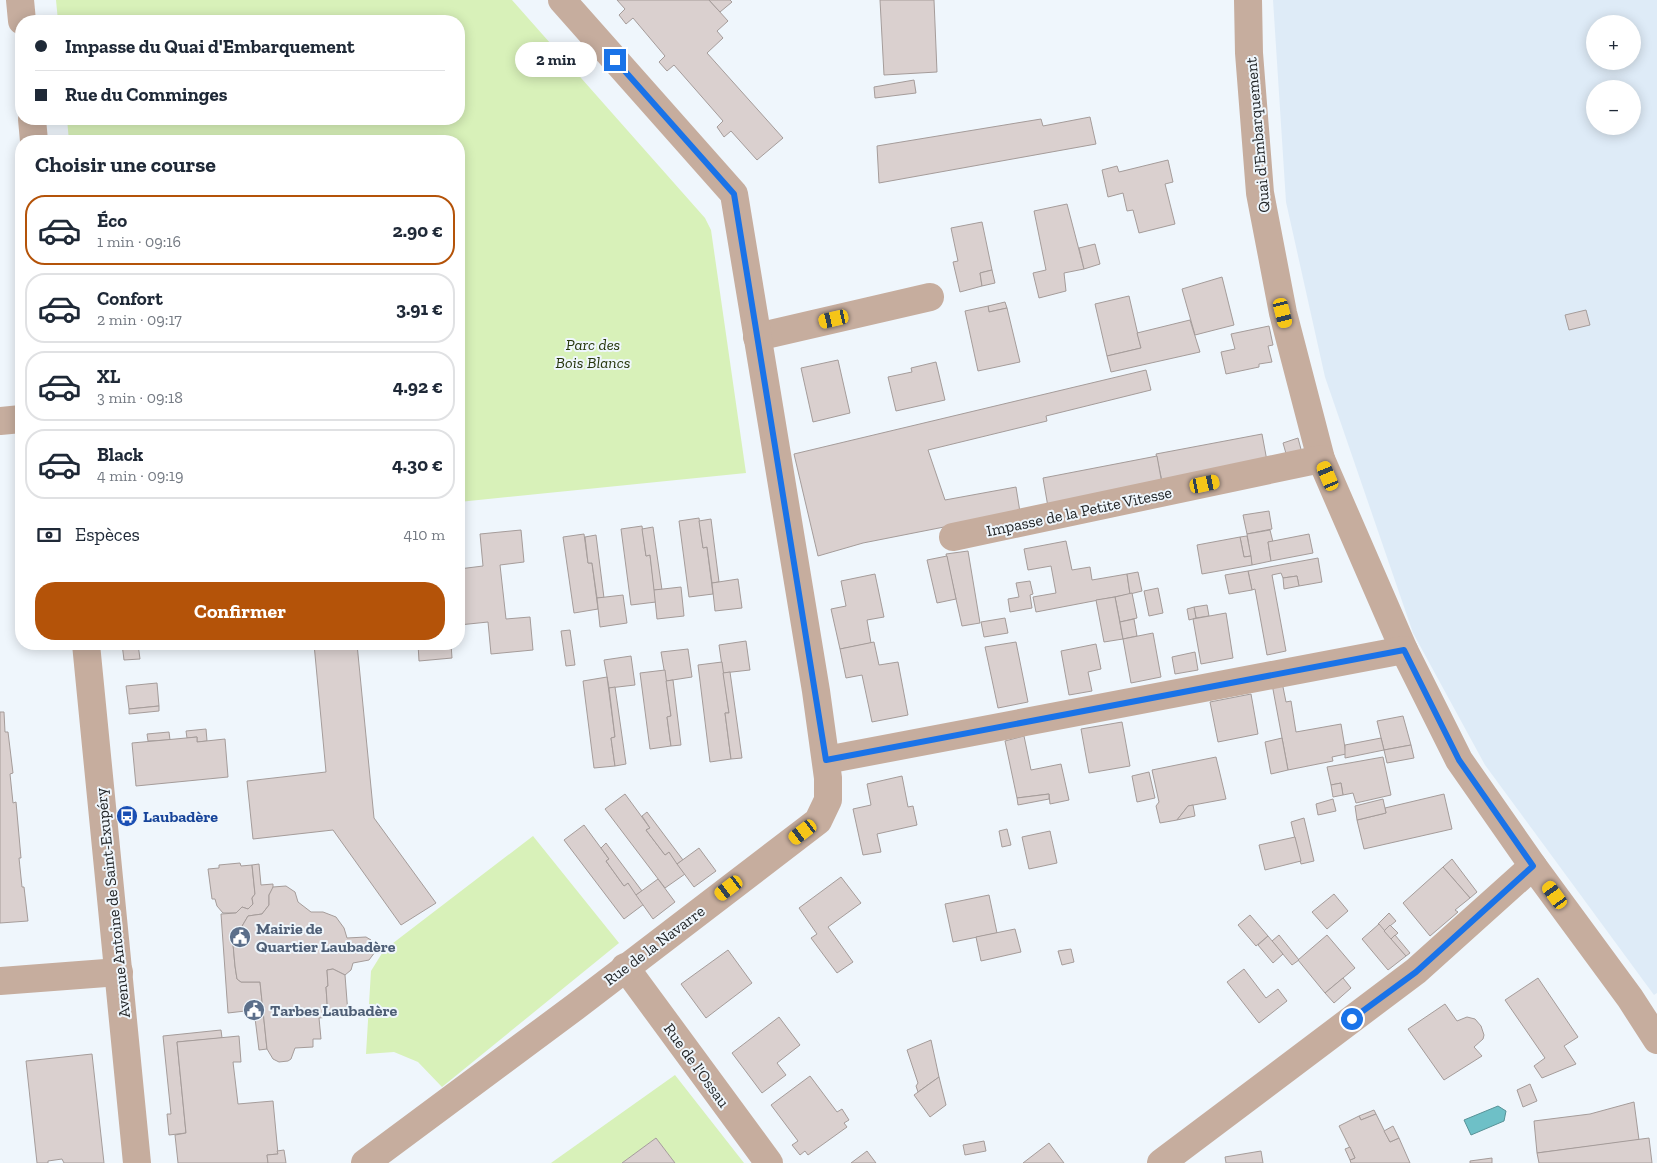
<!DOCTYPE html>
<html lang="fr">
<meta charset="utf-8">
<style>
:root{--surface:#fff;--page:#f2f2f3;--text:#1f2937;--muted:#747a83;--line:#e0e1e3;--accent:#b45309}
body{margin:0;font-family:"Zilla Slab",serif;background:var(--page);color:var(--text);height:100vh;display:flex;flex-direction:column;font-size:19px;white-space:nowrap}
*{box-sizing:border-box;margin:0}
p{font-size:16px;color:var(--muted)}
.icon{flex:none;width:28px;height:28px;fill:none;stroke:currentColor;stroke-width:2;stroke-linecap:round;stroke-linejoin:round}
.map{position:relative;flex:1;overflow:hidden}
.sheet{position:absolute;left:15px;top:135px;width:450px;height:515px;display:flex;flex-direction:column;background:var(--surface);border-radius:20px;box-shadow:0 2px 12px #0003}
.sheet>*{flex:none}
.hud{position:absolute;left:15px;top:15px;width:450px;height:110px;border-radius:20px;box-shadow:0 2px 12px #0003;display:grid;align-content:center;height:110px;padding:0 20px;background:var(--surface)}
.controls{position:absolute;left:1586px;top:15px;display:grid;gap:10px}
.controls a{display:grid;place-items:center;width:55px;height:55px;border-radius:50%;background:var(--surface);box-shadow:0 2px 12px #0003;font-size:25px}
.end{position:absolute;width:22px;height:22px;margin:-11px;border:6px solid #1a73e8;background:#fff;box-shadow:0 0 0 2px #fff}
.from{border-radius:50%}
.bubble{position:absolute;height:35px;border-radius:18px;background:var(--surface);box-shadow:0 2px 12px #0003;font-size:16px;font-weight:800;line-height:35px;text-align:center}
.car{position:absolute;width:15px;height:30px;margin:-15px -8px;border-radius:6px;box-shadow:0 0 4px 1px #0007;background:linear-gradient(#f5c518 24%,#345 0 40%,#f5c518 0 76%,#345 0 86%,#f5c518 0)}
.hud b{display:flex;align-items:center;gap:18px;height:48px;font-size:19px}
.hud b+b{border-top:1px solid var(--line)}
.hud i{width:12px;height:12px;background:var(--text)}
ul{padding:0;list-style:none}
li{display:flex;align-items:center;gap:15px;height:70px;margin:0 10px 8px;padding:0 10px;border:2px solid var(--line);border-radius:20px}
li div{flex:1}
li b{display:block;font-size:19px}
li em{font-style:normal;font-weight:800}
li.active{border-color:var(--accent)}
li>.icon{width:45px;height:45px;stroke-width:1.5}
h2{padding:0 20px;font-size:22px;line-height:60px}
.pay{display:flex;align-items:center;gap:12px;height:55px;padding:0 20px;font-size:19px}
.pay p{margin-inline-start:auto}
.cta{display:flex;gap:10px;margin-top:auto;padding:10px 20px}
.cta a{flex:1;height:58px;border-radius:20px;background:var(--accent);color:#fff;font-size:20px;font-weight:800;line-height:58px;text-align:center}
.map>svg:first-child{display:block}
.built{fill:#deebf7;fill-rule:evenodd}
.green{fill:#d8f1b9}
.water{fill:#6ec0c7;stroke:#579297}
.building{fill:#dad0cf;stroke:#a59c9a}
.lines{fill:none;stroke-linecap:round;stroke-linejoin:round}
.minor{stroke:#c6ad9e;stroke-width:28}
.route{stroke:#1a73e8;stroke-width:6}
.labels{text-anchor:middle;stroke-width:4;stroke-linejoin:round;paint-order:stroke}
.street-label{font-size:16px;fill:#222527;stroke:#eff6fc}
.park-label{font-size:16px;font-style:italic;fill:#26360c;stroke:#eff6fc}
.transit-label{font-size:16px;font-weight:bold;fill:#164399;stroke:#eff6fc;text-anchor:start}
.service-label{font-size:16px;font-weight:bold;fill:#4e5e75;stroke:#eff6fc;text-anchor:start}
</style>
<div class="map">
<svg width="1657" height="1163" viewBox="0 0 1657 1163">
<rect width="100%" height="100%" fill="#eff6fc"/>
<path class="built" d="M1273,0H1657V993L1654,995L1485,765L1413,633L1325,377L1286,202ZM1595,24H1632V61H1595ZM1595,89H1632V126H1595Z"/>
<g class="green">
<path d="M56,0H512L705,218L711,230L746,473L459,502V141H69L67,119H459V21H58Z"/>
<path d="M533,836L619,943L442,1087L418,1062L394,1052L366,1054L371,971L384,950Z"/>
<path d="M675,1075L744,1163H675L656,1138L622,1163H551Z"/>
</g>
<path class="water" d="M1498,1106L1506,1111L1504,1121L1471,1135L1464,1120Z"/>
<g class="building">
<path d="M617,0H709L728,21L717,31L723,38L707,53L783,138L757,160L731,131L724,137L717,127L723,121L674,65L667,71L659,62L665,56L633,18L626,24L619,15L625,9Z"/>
<path d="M709,0H730L732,2L720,12Z"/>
<path d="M880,0H934L937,72L884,75Z"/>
<path d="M914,80L916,93L875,98L874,87Z"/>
<path d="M1090,117L1096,144L879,183L877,146L1041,119L1043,126Z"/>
<path d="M1168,160L1173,182L1165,184L1175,224L1139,233L1133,210L1127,211L1123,193L1108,197L1102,170L1117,166L1119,172Z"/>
<path d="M1067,204L1084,269L1064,273L1066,291L1039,298L1033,273L1046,270L1034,211Z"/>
<path d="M982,222L992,270L980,273L982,286L960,292L953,262L958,261L951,228Z"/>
<path d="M1095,244L1100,264L1084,269L1079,248Z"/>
<path d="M992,270L995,283L982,286L980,273Z"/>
<path d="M1222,277L1234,325L1195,335L1182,289Z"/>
<path d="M1129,296L1141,348L1107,356L1095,304Z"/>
<path d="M1005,302L1007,308L989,312L988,306Z"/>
<path d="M988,306L989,312L1007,308L1020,362L978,371L965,311Z"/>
<path d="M1586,310L1590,325L1569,330L1565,315Z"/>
<path d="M1190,320L1200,352L1111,372L1107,356L1141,348L1137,333Z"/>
<path d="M1269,326L1273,345L1268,346L1272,362L1259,364V367L1226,374L1221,352L1235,349L1231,334Z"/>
<path d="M838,360L850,413L813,422L801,368Z"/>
<path d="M936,362L945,400L896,411L888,377L912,372L911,368Z"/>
<path d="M1146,370L1151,390L1046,416L1047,421L928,450L945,500L1016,487L1020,512L863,543L818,556L794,454Z"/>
<path d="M1262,434L1267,461L1162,481L1156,454Z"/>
<path d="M1298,438L1302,453L1287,457L1283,443Z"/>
<path d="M1157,456L1162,484L1048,507L1043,478Z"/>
<path d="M1269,511L1272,529L1247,534L1243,515Z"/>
<path d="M699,518L703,548L707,547L713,594L689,597L679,521Z"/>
<path d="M711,519L719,582L712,583L707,547L703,548L699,521Z"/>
<path d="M642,526L646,556L650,555L656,602L631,605L621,529Z"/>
<path d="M653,527L662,590H654L650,555L646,556L642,529Z"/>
<path d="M521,530L524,562L500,565L506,619L530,617L533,650L491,654L488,622L459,625V569L483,566L480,534Z"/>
<path d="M1270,530L1273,542H1268L1271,561L1252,565L1247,534Z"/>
<path d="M584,534L588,563H592L598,609L574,613L563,537Z"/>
<path d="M1309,534L1313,553L1271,561L1268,542Z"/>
<path d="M596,535L604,598H597L592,563H588L585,537Z"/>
<path d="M1247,536L1251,556L1244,557L1240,537Z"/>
<path d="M1240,537L1244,557L1251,556L1252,565L1202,574L1197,545Z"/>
<path d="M1066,541L1072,570L1090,567L1092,580L1127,574L1130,594L1036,612L1033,597L1056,593L1051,566L1028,570L1024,549Z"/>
<path d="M968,551L980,623L962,626L946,554Z"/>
<path d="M947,556L956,599L937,603L927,560Z"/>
<path d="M1318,558L1322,582L1299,586L1297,576L1283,578L1281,573L1272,575L1286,651L1267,655L1255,589L1252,590L1248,571Z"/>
<path d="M1248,571L1252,590L1229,594L1225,575Z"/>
<path d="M1138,572L1142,591L1130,594L1127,574Z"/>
<path d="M875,574L884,617L867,620L871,643L840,649L831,609L846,606L841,581Z"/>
<path d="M1297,576L1299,586L1284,589L1283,578Z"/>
<path d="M738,579L742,608L715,611L712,583Z"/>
<path d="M1030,581L1033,594L1030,595L1032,608L1010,612L1008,599L1019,597L1016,583Z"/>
<path d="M681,587L684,616L657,619L654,590Z"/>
<path d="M1158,588L1163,613L1149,616L1144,591Z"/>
<path d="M1132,593L1137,618L1120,622L1115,597Z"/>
<path d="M623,595L627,623L600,627L597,598Z"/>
<path d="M1115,597L1123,639L1104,642L1096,600Z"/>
<path d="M1207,605L1209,616L1196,618L1194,607Z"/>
<path d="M1194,607L1196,618L1189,620L1187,609Z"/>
<path d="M1226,613L1233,658L1201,664L1193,619Z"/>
<path d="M1005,618L1008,633L984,637L981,622Z"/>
<path d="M1134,619L1137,636L1123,639L1120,622Z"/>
<path d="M570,630L575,665L566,666L561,631Z"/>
<path d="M1153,633L1161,677L1131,683L1123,639Z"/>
<path d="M746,641L750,670L723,673L719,645Z"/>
<path d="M874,642L879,665L898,662L908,715L872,722L862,675L846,678L840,649Z"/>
<path d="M1016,642L1028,702L998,708L985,647Z"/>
<path d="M122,644H138L140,659L124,660Z"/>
<path d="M314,644H357L374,818L436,903L401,925L333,830L253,839L247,781L326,772Z"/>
<path d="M418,644H451L452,658L419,661Z"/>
<path d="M1096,644L1101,669L1088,672L1092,691L1069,695L1061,651Z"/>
<path d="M688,649L692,677L666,681L661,652Z"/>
<path d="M1195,652L1198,670L1175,674L1172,657Z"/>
<path d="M631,656L635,685L609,688L604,660Z"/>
<path d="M722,662L729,713H725L731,759L710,762L698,665Z"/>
<path d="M665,670L671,716L667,717L671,746L650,749L640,673Z"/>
<path d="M730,672L742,758L731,759L725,713H729L723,673Z"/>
<path d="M607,677L615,737L611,738L615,766L594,768L583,681Z"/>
<path d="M673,680L681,745L671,746L667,717L671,716L666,681Z"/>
<path d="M1282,682L1286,702L1291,701L1296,732L1341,724L1346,754L1332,757L1333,761L1288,770L1272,684Z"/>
<path d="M157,683L159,706L129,709L126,686Z"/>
<path d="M615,687L626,764L615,766L611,738L615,737L609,688Z"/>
<path d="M1251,694L1258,734L1218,742L1210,702Z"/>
<path d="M159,706V711L129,714V709Z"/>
<path d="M0,712H4L5,732H8L13,773L10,774L13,803L16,802L21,858H19L22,887H24L28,921L0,923Z"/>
<path d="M1403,716L1411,745L1384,750L1377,721Z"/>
<path d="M1122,722L1130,766L1089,773L1081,729Z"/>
<path d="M206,729L207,741L197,742V737L187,738L186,731Z"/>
<path d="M169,732L170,740L148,741L147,734Z"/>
<path d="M1024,736L1031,770L1061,764L1069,800L1050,804L1049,794L1017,798L1005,741Z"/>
<path d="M197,737V742L225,739L228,777L136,786L132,743Z"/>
<path d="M1282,738L1288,770L1271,774L1265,742Z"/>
<path d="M1381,738L1384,750L1345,758V745Z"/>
<path d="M1411,745L1414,758L1387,763L1384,750Z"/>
<path d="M1216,757L1226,799L1188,806L1177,820L1160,823L1156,806L1159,802L1152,770Z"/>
<path d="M1383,757L1391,795L1356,803L1353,793L1343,795L1341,783L1331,785L1327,767Z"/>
<path d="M1149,772L1155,798L1137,802L1132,776Z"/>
<path d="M902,776L908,807L913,806L917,825L877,834L881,852L863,855L853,809L871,805L867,784Z"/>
<path d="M1341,783L1343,795L1333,797L1331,785Z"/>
<path d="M625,794L650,828L646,830L665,855L669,852L685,874L665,888L605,809Z"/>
<path d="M1049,794V799L1018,805L1017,798Z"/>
<path d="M1444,794L1452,829L1364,849L1357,820L1386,813L1385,808Z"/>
<path d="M1333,799L1336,811L1318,815L1316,804Z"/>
<path d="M1383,799L1386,813L1357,820L1355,806Z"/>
<path d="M1193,805L1195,816L1177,820L1188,806Z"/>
<path d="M647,812L683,860L677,864L669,852L665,855L646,830L650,828L642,816Z"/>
<path d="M1304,818L1314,861L1301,864L1291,822Z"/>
<path d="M584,825L609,859L606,861L624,886L628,883L644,904L624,919L564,840Z"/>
<path d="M1007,829L1011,845L1002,847L999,831Z"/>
<path d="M1050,831L1057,863L1029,869L1022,837Z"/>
<path d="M1295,837L1301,861L1265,870L1259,845Z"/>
<path d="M606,843L642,891L636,895L628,883L624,886L606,861L609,859L601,848Z"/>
<path d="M699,848L716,871L694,887L677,864Z"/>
<path d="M1452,859L1477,892L1470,898L1443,867Z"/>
<path d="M240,863L241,866L252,865L255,894L252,898L253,904L248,909L242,907L236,913H223L217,906L215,899H212L208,869L219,868V865Z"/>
<path d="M259,864L261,885L273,884V888L269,895V905L262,914L248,916L241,928L235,929L232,933L235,966L237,979L241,982H260L267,1049L259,1050L254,1010L228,1013L221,914L236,913L242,907L248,909L253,904L252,898L255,894L252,865Z"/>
<path d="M1443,867L1470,898L1455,910L1458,912L1430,936L1403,903Z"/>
<path d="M841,877L861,903L828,927L853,962L837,973L811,938L817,934L799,908Z"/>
<path d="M658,879L675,902L653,919L636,895Z"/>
<path d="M286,886L295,892L298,902L311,912H323L336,917L344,928L347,938L366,937L371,940L375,946V952L369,960L353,963L351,970L345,975L333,969L327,970L328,986L326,987L328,1017L319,1018L321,1039H313V1047L295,1048L291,1059L288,1061L279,1062L273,1059L267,1049L260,982H241L237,979L235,966L232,933L235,929L241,928L248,916L262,914L269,905V895L273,887Z"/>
<path d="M1334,894L1348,911L1327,929L1312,912Z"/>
<path d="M989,895L997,933L953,942L945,904Z"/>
<path d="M1389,913L1396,921L1384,931L1378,924Z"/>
<path d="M1250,915L1268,936L1256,946L1238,925Z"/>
<path d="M1379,924L1406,956L1388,970L1362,939Z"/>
<path d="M1390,925L1398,933L1391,939L1384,931Z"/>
<path d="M1015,929L1021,952L981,961L976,937Z"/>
<path d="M1279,935L1299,960L1292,965L1272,941Z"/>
<path d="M1327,935L1355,968L1325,993L1298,960Z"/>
<path d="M1395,935L1410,953L1406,956L1391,939Z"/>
<path d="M1268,936L1283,954L1273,963L1258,945Z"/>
<path d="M1071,949L1074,962L1062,965L1058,951Z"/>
<path d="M728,950L752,983L706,1018L681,984Z"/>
<path d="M333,969L345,975L348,1014L328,1017L326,987L328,986L327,970Z"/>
<path d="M1244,969L1266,998L1278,989L1287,1001L1259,1023L1227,982Z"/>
<path d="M1343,978L1351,988L1334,1003L1325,993Z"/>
<path d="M1538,978L1578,1037L1564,1046L1576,1064L1542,1078L1534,1066L1545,1058L1505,1000Z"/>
<path d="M1445,1004L1457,1021L1467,1017L1475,1019L1481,1026L1484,1035L1483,1039L1474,1047L1482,1056L1444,1080L1408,1029Z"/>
<path d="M779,1017L800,1045L777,1063L786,1075L762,1093L732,1053Z"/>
<path d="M221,1030L222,1038L177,1042L186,1133L169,1135L167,1114H171L163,1036Z"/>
<path d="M239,1036L241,1062H233L238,1104L273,1101L278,1154L267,1155L268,1163H178L175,1135L186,1133L177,1042Z"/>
<path d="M931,1040L939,1077L918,1092L916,1086L918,1083L907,1050Z"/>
<path d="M92,1054L104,1163H64L62,1159L48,1161V1163H37L26,1061Z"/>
<path d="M810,1076L837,1112L842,1109L849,1120L844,1123L847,1127L808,1155L805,1151L800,1155L792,1145L798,1141L771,1105Z"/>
<path d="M939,1077L946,1105L930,1117L914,1095Z"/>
<path d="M1530,1084L1537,1101L1523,1107L1517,1090Z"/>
<path d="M1634,1102L1639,1140L1537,1153L1534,1121L1590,1114Z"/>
<path d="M1374,1110L1376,1114L1361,1120L1359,1116Z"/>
<path d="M1376,1114L1390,1142L1399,1138L1410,1163H1351L1350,1160L1355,1158L1339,1126L1359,1116L1361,1120Z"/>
<path d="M1393,1126L1399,1138L1390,1142L1384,1131Z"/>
<path d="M656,1138L675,1163H622Z"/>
<path d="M1649,1138L1652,1163H1539L1537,1153Z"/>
<path d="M984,1141L986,1151L965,1155L963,1145Z"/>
<path d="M1049,1143L1064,1163H1023Z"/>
<path d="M1350,1147L1355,1158L1350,1160L1345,1149Z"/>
<path d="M284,1150L286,1163H268L267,1155L278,1154L277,1151Z"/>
<path d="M867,1151L876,1163H851Z"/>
<path d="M1261,1151L1263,1163H1226L1225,1157Z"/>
<path d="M1492,1158V1163H1470V1161Z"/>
</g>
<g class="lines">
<g class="minor">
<path d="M20,0L22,21"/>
<path d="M1248,0L1249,53L1260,193L1283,313L1321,459L1404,650L1459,760L1533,866L1630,998L1657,1040"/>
<path d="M32,119L34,141"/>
<path d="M757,337L930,297"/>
<path d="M0,421L21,419"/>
<path d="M953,537L1321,459"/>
<path d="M86,644L137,1163"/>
<path d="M826,760L1404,650"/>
<path d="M625,967L769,1163"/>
<path d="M0,981L119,972"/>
<path d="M365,1163L575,1007L818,821L828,800V778L816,691L734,194L562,0"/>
<path d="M1161,1163L1416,971L1533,866"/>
</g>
</g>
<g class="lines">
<path class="route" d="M615,60L734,194L826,760L1404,650L1459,760L1533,866L1416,972L1352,1019"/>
</g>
<defs>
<g id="bus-disc" transform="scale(1.125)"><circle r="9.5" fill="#1a4fb4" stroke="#eff6fc"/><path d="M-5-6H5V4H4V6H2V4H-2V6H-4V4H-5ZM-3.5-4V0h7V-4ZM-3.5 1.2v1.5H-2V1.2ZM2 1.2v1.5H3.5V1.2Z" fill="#fff"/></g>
<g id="civic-disc" transform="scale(1.125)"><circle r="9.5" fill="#5c6f8a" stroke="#eff6fc"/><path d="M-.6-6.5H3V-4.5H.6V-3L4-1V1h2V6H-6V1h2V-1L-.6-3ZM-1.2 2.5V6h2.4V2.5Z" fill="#fff"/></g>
</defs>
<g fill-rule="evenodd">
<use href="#bus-disc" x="127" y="816"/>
<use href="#civic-disc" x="240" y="937"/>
<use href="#civic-disc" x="254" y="1010"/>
</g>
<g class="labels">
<g class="street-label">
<text transform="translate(1257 135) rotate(-95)" y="6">Quai d'Embarquement</text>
<text transform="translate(1079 511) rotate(-12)" y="6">Impasse de la Petite Vitesse</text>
<text transform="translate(112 903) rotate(-96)" y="6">Avenue Antoine de Saint-Exupéry</text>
<text transform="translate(654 945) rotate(-37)" y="6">Rue de la Navarre</text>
<text transform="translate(697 1065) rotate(54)" y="6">Rue de l'Ossau</text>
</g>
<g class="park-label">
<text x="593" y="350">Parc des<tspan x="593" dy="18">Bois Blancs</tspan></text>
</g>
<g class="transit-label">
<text x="143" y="822">Laubadère</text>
</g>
<g class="service-label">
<text x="256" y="934">Mairie de<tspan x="256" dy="18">Quartier Laubadère</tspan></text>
<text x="270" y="1016">Tarbes Laubadère</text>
</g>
</g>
</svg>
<div class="controls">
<a>+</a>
<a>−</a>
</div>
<i class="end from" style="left:1352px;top:1019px"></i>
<i class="end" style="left:615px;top:60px"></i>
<div class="bubble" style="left:515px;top:42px;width:82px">2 min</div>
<i class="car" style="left:1283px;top:313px;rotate:166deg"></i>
<i class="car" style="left:834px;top:319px;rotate:257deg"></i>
<i class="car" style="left:1328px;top:476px;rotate:337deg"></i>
<i class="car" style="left:1205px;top:484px;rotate:78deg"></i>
<i class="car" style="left:803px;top:832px;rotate:233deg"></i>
<i class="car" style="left:729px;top:888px;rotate:233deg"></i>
<i class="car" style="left:1555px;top:895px;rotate:324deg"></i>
<div class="hud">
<b><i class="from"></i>Impasse du Quai d'Embarquement</b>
<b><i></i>Rue du Comminges</b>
</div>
<section class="sheet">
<h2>Choisir une course</h2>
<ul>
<li class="active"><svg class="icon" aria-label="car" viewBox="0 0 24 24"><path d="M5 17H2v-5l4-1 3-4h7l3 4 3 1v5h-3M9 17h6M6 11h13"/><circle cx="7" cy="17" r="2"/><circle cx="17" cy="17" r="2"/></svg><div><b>Éco</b><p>1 min · 09:16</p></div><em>2.90 €</em></li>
<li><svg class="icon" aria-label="car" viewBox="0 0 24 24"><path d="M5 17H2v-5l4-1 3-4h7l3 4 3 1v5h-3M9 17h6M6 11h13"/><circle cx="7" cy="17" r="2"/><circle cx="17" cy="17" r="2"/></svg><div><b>Confort</b><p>2 min · 09:17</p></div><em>3.91 €</em></li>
<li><svg class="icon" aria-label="car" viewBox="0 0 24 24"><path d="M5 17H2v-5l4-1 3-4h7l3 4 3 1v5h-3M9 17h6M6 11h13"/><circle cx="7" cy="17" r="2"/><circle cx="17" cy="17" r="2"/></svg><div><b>XL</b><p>3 min · 09:18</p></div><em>4.92 €</em></li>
<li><svg class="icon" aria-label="car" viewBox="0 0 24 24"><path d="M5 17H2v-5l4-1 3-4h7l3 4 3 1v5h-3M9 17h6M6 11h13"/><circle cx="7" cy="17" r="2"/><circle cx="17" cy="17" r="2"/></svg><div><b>Black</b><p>4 min · 09:19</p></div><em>4.30 €</em></li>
</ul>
<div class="pay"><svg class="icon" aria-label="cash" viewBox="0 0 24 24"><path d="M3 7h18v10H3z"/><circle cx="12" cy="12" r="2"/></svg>Espèces<p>410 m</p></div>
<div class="cta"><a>Confirmer</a></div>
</section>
</div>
